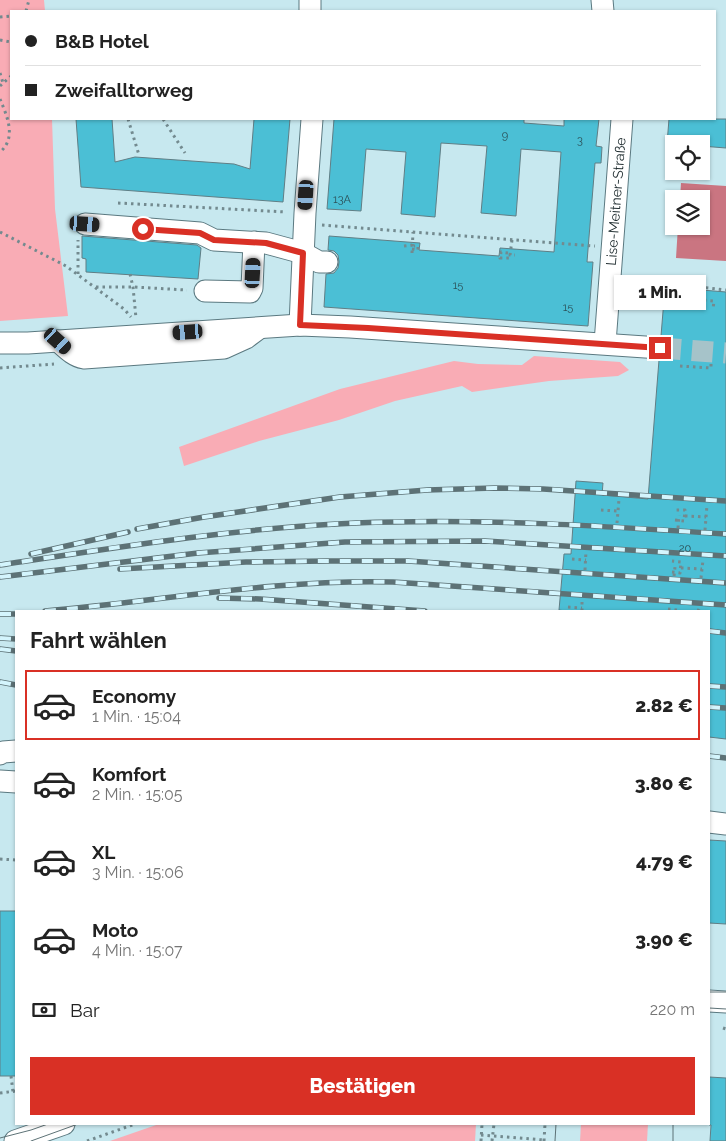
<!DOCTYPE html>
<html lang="de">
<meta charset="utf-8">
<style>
:root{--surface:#fff;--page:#f6f6f6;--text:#222;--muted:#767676;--line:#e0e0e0;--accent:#d93025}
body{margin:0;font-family:Raleway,sans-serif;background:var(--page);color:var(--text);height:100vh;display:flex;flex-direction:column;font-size:19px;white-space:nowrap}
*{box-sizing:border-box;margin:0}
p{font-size:16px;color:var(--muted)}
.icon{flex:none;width:28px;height:28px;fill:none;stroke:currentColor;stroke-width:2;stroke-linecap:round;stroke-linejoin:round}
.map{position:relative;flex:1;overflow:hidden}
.side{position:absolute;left:15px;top:610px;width:695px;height:515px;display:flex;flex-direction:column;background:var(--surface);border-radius:0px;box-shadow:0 1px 4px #0004}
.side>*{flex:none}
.top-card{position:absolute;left:10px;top:10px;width:706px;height:110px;border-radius:0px;box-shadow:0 1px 4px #0004;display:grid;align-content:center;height:110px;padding:0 15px;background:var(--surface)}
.controls{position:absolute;left:665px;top:135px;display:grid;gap:10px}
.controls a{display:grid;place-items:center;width:45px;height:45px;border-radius:0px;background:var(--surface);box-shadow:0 1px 4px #0004;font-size:25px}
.end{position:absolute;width:22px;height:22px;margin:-11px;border:6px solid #d93025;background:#fff;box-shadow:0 0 0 2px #fff}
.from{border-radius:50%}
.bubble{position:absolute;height:35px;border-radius:0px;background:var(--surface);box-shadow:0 1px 4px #0004;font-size:16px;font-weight:800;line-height:35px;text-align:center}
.car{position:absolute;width:15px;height:30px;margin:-15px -8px;border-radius:6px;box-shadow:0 0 4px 1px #0007;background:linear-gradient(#222 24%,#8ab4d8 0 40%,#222 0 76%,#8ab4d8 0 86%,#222 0)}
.top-card b{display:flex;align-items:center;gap:18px;height:48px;font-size:19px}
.top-card b+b{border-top:1px solid var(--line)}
.top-card i{width:12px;height:12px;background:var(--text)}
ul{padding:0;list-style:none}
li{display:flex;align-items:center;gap:15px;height:70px;margin:0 10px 8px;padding:0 5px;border:2px solid transparent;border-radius:0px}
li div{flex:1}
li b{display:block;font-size:19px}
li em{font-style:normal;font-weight:800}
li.active{border-color:var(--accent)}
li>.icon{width:45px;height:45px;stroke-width:1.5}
h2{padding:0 15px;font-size:22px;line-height:60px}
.pay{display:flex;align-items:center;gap:12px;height:55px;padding:0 15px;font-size:19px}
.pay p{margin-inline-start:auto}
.action{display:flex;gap:10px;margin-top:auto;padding:10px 15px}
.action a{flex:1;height:58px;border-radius:0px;background:var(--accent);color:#fff;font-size:20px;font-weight:800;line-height:58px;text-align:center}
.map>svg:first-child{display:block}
.green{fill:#f9acb5}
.water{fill:#ca7581}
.building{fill:#4bbfd5;stroke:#607e85}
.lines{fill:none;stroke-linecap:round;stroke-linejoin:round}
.minor-tunnel{stroke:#a6c3c9;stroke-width:21;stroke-dasharray:21 11;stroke-linecap:butt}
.minor-casing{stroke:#5b7980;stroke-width:23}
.path{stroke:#738a8f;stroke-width:3;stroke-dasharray:2.5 4;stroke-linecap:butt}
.minor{stroke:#fff;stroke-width:21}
.tram{stroke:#5d7276;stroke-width:1}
.rail-casing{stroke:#5d7276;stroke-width:5.5}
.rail{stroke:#d4f5fd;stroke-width:4;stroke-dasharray:11;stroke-linecap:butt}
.route{stroke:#d93025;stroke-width:6}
.labels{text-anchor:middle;stroke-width:4;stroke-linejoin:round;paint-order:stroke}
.number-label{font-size:11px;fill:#2c525a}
.street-label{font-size:14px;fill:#212e31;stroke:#d4f5fd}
</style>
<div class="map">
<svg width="726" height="1141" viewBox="0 0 726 1141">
<rect width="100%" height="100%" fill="#c7e8ef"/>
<g class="green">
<path d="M0,0H44L45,11H11V119H52L55,209L68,316L0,321Z"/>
<path d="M534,356L620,362L629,370L618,376L549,381L472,392L462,386L395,401L339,420L259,441L184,466L179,447L340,389L454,361L478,364L522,365Z"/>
<path d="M159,1124H476L475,1141H110Z"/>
<path d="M581,1124H648L647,1141H580Z"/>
</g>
<path class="water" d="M681,183L726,186V261L676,258L678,226H701V199H680Z"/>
<g class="building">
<path d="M76,119H112L115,162L135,157L234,164L250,169L254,119H290L283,202L81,187Z"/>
<path d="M334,119H524V123L564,126V119H599L596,146L602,147L601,163H595L587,262H593L588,326L324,307L326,274L334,273L338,268L339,262L338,255L334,251L328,250L329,236L420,243L419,250L499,256L500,248L554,252L561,152L521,149L516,216L481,213L487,146L441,143L435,217L401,214L406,152L366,149L361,211L327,209Z"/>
<path d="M669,119H726V148L701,146V144H667Z"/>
<path d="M82,236L197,245L201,248L198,279L86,272V259L82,258Z"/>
<path d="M665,287L726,292V739L709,737V611H565L559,610L564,554H571L576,481L603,483L602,495L648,499L659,360L666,359L671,355L672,349L671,342L667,337L661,336Z"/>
<path d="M709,840L726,841V924L709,923Z"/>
<rect x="0" y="911" width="16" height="165"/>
<path d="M709,1077L726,1078V1141H710L711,1125H709Z"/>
</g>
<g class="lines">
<path class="minor-tunnel" d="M660,348L726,353"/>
<g class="minor-casing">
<g id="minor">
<path d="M310,0V11"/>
<path d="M602,0L603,11"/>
<path d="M85,224L200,233L214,240L266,243L303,253L319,262H327"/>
<path d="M205,291L250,292L252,288L254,242"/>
<path d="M300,325L305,213L312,119"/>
<path d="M58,341C66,348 73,356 84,358L224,348L246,338L258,329"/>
<path d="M0,343H28L300,325L350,327L660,348"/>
<path id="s1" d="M605,343L622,119"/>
<path d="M0,754L3,752L16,751"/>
<path d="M0,781L16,782"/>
<path d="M709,822L726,824"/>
<path d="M709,1001L726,1002"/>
<path d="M15,1141L64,1124"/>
</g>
</g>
<g class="path">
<path d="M26,11L29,0"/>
<path d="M0,17L11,16"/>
<path d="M0,40L11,42"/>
<path d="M0,73L3,83"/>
<path d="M0,86L11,76"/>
<path d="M0,99C7,116 17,138 0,152"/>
<path d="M128,119L139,155"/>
<path d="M163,119L185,153"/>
<path d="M118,203L286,212"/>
<path d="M322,225L595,246"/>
<path d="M0,232L66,266L124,309L131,317"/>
<path d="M512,240L510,255H515"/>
<path d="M404,246L412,245"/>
<path d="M412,249L418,250V246H414"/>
<path d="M412,253L413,232"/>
<path d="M508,253L501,252L500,258H509L510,255"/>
<path d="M78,274V240"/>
<path d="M130,274L133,287L136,318"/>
<path d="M628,283L692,286L726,290"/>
<path d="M692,286L691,299L714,301L713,309"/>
<path d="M96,287H133L187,290"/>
<path d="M680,366L711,368V363"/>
<path d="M0,368L54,364"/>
<path d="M601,510L618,511"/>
<path d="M685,516L706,517"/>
<path d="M675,520L684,521L685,510H676"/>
<path d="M617,523L619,499"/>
<path d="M678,528L679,515"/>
<path d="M705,530L707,505"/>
<path d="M572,559L586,560"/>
<path d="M681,568L702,569"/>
<path d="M585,570L586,551"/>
<path d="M672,572L680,573L681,562L672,561"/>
<path d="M674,576L675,567"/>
<path d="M701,578L703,560"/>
<path d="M568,607L582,608"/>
<path d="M668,609L677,610V611"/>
<path d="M582,611V600"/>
<path d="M698,611L699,609"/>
<path d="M0,859L16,860"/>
<path d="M723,1028L726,1029"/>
<path d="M11,1076L13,1092"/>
<path d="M0,1093L16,1091"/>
<path d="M481,1135L544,1140"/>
<path d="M87,1141L135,1124"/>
<path d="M481,1141L482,1124"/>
<path d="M492,1141L494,1124"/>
<path d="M544,1141L545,1124"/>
</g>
<use href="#minor" class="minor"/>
<g class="tram">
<path d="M709,992H726"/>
<path d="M709,1008L726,1009"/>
<path d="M673,1124V1141"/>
<path d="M0,1138L31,1130L48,1124"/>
<path d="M31,1141L78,1124"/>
<path d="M555,1141L556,1124"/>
</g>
<g class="rail-casing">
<g id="rail">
<path d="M137,529L204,517L340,497L427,490L494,488L543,489L726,501"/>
<path d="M31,554L128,532"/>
<path d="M0,565C118,547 236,528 356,523C480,518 603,526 726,534"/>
<path d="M120,569L246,562L327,561H408L726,583"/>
<path d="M0,577L198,553L345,542L485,541L726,556"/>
<path d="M219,598L260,599L425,611"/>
<path d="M45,611C161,601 276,579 393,582L726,605"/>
<path d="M0,614H16"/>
<path d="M709,631L726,633"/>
<path d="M0,638L16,639"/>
<path d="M0,649L16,651"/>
<path d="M0,682L16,685"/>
<path d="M709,686L726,687"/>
<path d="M709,707L726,708"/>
<path d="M709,756L726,758"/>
</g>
</g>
<use href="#rail" class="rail"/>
</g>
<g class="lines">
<path class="route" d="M143,229L200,233L214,240L266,243L303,253L300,325L368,328L660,348"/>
</g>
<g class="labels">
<g class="number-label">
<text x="505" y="139">9</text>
<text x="580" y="144">3</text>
<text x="342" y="203">13A</text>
<text x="458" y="289">15</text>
<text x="568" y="311">15</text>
<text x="685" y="552">20</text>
</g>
<g class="street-label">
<text dy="5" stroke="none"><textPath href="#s1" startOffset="142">Lise-Meitner-Straße</textPath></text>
</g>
</g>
</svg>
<div class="controls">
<a><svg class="icon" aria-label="locate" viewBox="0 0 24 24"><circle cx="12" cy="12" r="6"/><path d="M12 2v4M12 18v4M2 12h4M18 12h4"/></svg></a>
<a><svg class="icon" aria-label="layers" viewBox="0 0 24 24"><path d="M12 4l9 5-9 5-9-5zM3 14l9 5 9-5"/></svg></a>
</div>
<i class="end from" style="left:143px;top:229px"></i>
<i class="end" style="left:660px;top:348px"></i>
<div class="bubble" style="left:614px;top:275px;width:92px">1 Min.</div>
<i class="car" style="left:306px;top:195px;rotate:184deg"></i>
<i class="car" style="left:85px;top:224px;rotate:94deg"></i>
<i class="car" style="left:253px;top:273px;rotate:3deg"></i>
<i class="car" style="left:188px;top:332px;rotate:266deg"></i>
<i class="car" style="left:58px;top:341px;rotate:132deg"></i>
<div class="top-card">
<b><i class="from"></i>B&amp;B Hotel</b>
<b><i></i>Zweifalltorweg</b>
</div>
<section class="side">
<h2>Fahrt wählen</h2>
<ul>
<li class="active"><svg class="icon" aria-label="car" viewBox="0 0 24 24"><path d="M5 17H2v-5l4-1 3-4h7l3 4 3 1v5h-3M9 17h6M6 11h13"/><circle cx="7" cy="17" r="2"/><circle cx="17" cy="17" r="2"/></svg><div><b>Economy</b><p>1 Min. · 15:04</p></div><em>2.82 €</em></li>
<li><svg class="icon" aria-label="car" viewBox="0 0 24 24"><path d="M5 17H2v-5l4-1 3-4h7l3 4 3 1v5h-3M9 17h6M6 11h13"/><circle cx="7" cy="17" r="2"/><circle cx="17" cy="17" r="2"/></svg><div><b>Komfort</b><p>2 Min. · 15:05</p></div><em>3.80 €</em></li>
<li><svg class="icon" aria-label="car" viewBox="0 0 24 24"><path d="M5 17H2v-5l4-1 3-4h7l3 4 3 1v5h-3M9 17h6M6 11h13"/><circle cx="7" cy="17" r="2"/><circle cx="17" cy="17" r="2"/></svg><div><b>XL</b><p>3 Min. · 15:06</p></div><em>4.79 €</em></li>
<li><svg class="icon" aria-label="car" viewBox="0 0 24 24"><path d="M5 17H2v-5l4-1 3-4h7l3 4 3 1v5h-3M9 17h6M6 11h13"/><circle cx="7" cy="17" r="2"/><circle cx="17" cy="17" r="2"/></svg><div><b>Moto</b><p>4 Min. · 15:07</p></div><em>3.90 €</em></li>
</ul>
<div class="pay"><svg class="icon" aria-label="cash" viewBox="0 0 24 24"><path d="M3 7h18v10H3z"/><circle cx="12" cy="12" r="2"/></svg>Bar<p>220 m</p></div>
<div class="action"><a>Bestätigen</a></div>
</section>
</div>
